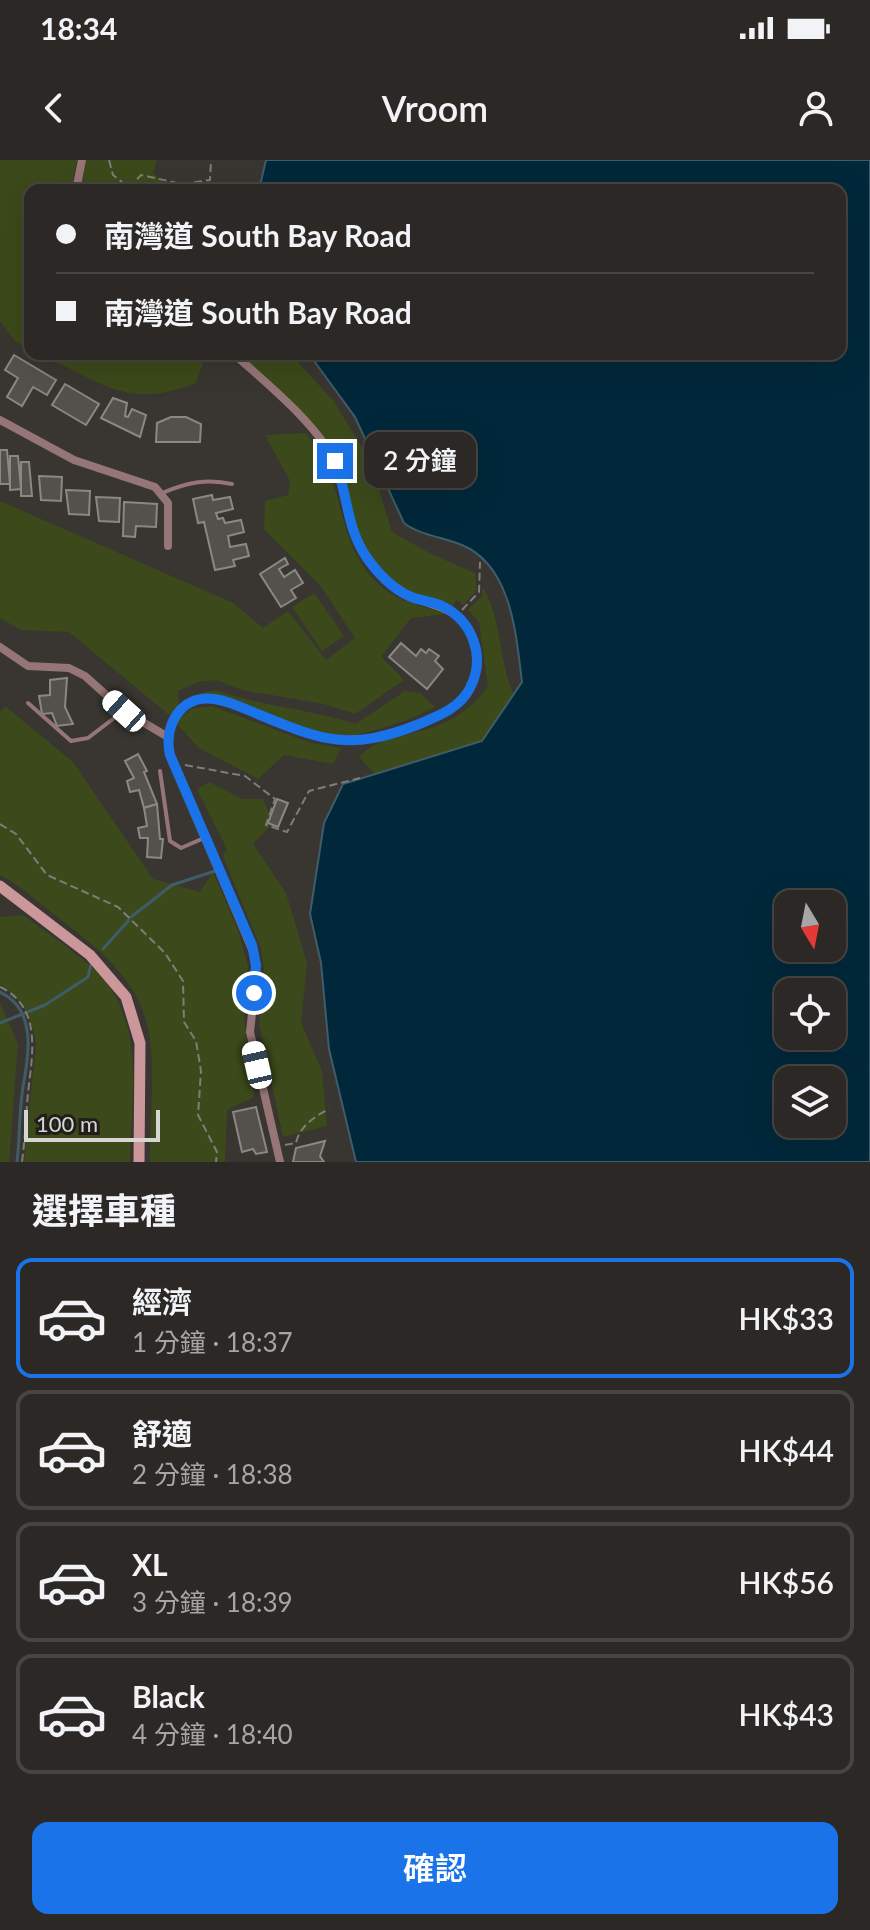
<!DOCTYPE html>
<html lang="zh-TW">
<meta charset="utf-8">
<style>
:root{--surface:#2b2825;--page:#373432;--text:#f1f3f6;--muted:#a6a6a7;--line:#474442;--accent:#1a73e8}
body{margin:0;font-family:Lato,"Noto Sans TC",sans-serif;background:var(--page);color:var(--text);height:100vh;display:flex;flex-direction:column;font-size:30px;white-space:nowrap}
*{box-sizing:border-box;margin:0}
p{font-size:26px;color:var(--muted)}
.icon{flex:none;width:44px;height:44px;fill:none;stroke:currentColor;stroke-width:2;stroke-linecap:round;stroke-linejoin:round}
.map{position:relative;height:1002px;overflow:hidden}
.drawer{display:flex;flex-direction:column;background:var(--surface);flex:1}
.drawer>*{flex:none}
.banner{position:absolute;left:24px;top:24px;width:822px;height:176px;border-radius:16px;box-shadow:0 8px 32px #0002,0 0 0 2px var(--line);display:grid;align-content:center;height:176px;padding:0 32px;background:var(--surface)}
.needle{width:52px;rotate:170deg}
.tools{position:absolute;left:774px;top:730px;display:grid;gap:16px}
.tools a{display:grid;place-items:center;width:72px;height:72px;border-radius:16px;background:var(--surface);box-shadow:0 8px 32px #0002,0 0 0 2px var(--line);font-size:40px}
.scale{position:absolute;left:24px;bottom:20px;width:136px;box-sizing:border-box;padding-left:8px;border:4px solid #d7d5d2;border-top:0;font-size:22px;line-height:28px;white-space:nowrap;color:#d7d5d2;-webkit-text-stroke:6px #1f1e1c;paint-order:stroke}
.end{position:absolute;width:36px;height:36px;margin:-18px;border:10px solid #1a73e8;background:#fff;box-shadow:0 0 0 4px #fff}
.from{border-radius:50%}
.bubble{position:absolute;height:56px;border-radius:16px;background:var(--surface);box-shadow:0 8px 32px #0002,0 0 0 2px var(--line);font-size:26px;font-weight:600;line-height:56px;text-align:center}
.car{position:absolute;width:24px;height:48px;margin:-24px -12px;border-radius:10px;box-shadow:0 0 6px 2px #0007;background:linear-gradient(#fff 24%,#345 0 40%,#fff 0 76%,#345 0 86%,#fff 0)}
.banner b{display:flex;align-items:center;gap:28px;height:76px;font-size:30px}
.banner b+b{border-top:2px solid var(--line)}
.banner i{width:20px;height:20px;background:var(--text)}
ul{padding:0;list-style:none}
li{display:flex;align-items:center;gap:24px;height:120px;margin:0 16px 12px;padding:0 16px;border:4px solid var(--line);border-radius:16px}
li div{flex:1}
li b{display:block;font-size:30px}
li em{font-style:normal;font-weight:600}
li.on{border-color:var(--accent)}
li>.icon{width:72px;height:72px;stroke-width:1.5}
h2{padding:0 32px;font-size:36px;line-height:96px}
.cta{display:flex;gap:16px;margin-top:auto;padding:16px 32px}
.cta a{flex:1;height:92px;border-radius:16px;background:var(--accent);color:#fff;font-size:32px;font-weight:600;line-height:92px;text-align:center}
.status{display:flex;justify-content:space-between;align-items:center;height:56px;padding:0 40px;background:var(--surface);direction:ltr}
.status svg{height:22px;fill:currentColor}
header{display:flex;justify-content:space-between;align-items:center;height:104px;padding:0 32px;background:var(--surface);font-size:36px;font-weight:600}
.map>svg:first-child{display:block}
.green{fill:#3c491a}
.water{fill:#00283a;stroke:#405c68;stroke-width:2;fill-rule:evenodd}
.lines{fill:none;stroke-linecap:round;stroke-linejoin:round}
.stream{stroke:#405c68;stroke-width:3}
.building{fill:#54514c;stroke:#8a8882;stroke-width:2}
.path{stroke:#7f7d79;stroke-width:2;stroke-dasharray:8 4;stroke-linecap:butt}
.lane{stroke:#967576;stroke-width:4}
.street{stroke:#967576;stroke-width:8}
.secondary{stroke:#cb979a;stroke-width:11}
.route{stroke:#1a73e8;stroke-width:10}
</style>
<div class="status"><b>18:34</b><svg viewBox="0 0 49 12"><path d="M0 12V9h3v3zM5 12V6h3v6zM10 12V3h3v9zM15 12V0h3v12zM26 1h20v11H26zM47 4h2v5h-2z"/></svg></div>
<header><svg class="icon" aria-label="back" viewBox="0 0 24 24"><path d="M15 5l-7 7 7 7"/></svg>Vroom<svg class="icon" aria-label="person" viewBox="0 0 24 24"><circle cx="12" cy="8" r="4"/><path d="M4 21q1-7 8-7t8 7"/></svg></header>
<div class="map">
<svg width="870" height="1002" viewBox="0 0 870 1002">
<rect width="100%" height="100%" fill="#393631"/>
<g class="green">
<path d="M0,0H77L71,30H30V189L16,182L0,161Z"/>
<path d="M86,0H157L153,13L173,30H79Z"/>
<path d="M41,194H206L196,223C128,250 101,223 41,194Z"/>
<path d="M235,194H290L333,240L370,300L392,372L431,394L475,413L477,430L463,445L457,440L450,449L408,434L368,404L340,317L322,282Z"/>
<path d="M305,273C351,322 330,385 384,429C400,442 426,447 446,454L411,458L381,497L404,520L355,554L324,544L242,530L216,520L198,522L178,531L179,548L169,555L69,472L21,470L0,458V341L233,443L263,468L288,451L326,500L355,478L320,425L264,369L265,341L288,335L290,321L265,275Z"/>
<path d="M483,427C503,463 498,500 514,535L482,581L376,615L359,597C379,575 412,576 439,565C460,557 474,544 488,527L479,462L468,450L482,436Z"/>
<path d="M314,433L344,476L322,491L292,447Z"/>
<path d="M215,530C260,546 309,549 356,564L405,531L420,533L435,547L405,561L345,579L190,536Z"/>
<path d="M5,546L73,602L153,719L200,732L213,712L238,770L248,806L243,849L254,937L227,950L225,1002H150C151,881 171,842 65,763C44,747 23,727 0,715V552Z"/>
<path d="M212,546L311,583L341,588L333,604L284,595L258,619L199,588L175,562L191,549Z"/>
<path d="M209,622L243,639H263L273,663L253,684L286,733L307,803L301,863L322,911L327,966L283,977L259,863L265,818L261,789L223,696L227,689L197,629Z"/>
<path d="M23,755C48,774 75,791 97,812C147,862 131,938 130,1002H24L36,884C32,858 22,839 0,824V757Z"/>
<path d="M0,843L18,884L9,1002H0Z"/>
</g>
<path class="water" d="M266,0H870V1002H356L329,889L321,803L310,754L324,663L343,624L482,581L522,522C516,475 512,406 462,385C443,377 419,375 404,363L355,257L309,194H840V30H259ZM788,744H832V788H788ZM832,832V876H788V832ZM832,920V964H788V920Z"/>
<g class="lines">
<g class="stream">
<path d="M131,757L172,725L215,711"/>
<path d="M103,789L129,760"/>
<path d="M0,832C37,849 29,895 23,927C19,951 20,978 17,1002"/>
<path d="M0,863L45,845L88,817L91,804"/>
</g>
</g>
<g class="building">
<path d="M14,195L56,220L47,235L33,227L22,246L7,237L18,218L5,210Z"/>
<path d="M65,224L99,244L86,265L52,245Z"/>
<path d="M113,238L127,243L125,256L128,257L132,249L146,255L140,277L101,258Z"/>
<path d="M171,257H186L201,264L200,282H156L157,263Z"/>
<path d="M0,290H7L10,324H0Z"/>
<path d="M10,296H18L21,329L10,330Z"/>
<path d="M21,302H29L32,336H21Z"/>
<path d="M39,316L62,317L61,341L41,340Z"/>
<path d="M66,330L90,331L89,355L69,354Z"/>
<path d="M212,335L213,340L230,337L233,349L216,353L218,359L223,358L225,363L241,360L244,372L228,376L230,387L246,384L249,396L233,400L235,406L215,410L204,362L198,363L193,339Z"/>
<path d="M96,337L120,338L119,362L99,361Z"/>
<path d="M124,342L157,344L156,367L136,366L135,377L123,376Z"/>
<path d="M285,398L288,404L279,409L284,417L295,410L303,423L291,430L296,438L281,447L260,414Z"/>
<path d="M401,483L416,496L421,489L426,493L429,489L439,496L435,501L443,509L427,529L389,497Z"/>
<path d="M67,518L65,547L73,564L57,566L52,553L42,554L39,536L50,535V520Z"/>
<path d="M138,594L147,611L144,612L157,644L144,648L139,630L130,632L127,621L134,618L125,601Z"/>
<path d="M277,639L288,643L278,667L268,663Z"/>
<path d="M157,644L160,679H163L161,698L147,697L148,678H140L138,668L147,666L144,648Z"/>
<path d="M256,947L267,992L256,994L253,989L242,992L233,952Z"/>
<path d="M325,981L320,996L324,1002H293L296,988Z"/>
</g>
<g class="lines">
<g class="path">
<path d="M109,0L113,15L129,28L141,15L182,24L210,20L211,0"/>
<path d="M462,450L479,432L480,402"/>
<path d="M185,605L245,616L275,639L266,665L287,672L309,631L360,618"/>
<path d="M0,664L16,674L47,715L118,747L165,793L183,821L184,862L196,881L201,911L198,955L217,992L216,1002"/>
<path d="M0,827C43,847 32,896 28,933C26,956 25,979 22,1002"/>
<path d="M285,985L296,983C299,967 315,956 329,949"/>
</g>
<g class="lane">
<path d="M162,333C186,323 206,318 232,324"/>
<path d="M28,543L71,581L88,578L122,552"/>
<path d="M160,611L170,681L181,688L204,678"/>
</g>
<g class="street">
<path d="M76,30L82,0"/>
<path d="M234,194C265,222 321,267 336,305C349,335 346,367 366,396C377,412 392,428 410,436C433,447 456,446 470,472C481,492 479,516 466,535C454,552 433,558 415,565C349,591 321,580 259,555C244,549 229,540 213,539C180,534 163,566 170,595L254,794L256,816L250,872L280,1002"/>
<path d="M0,260L74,300L155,327L168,343V386"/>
<path d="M0,487L28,506L69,508L85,516L124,551L168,577"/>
</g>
<path class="secondary" d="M0,726L90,795L126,837L140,883L139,1002"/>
</g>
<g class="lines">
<path class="route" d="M254,833L256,805L252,785L170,595C163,566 181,534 214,539C230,541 245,549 260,555C323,581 350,591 417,565C438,556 459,549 470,528C486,497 473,461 442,446C431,441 418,441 407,435C391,427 377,412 367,398C346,368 348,334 335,301"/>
</g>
</svg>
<div class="tools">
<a><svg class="needle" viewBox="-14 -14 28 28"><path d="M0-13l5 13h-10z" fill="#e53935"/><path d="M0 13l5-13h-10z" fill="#a6a6a7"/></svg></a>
<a><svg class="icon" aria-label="locate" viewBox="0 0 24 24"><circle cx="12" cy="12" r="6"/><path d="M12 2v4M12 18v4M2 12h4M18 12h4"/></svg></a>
<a><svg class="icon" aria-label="layers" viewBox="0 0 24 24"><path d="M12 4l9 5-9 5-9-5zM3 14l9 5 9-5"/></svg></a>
</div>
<div class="scale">100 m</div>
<i class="end from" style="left:254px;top:833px"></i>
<i class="end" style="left:335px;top:301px"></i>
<div class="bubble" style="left:364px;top:272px;width:112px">2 分鐘</div>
<i class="car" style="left:124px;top:551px;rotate:312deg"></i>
<i class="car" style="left:257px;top:905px;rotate:347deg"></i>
<div class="banner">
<b><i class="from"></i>南灣道 South Bay Road</b>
<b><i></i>南灣道 South Bay Road</b>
</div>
</div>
<section class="drawer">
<h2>選擇車種</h2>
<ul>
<li class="on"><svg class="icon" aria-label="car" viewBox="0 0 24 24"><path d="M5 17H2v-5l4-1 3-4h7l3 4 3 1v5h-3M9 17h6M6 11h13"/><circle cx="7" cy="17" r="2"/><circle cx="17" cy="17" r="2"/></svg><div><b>經濟</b><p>1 分鐘 · 18:37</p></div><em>HK$33</em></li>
<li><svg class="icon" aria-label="car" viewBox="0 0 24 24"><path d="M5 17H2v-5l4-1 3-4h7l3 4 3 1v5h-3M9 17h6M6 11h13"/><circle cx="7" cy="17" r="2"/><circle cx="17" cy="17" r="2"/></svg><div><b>舒適</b><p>2 分鐘 · 18:38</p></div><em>HK$44</em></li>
<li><svg class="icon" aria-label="car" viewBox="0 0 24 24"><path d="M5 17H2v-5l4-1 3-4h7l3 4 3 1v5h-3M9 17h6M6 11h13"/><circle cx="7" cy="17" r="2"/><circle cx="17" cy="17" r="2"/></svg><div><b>XL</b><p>3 分鐘 · 18:39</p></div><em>HK$56</em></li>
<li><svg class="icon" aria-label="car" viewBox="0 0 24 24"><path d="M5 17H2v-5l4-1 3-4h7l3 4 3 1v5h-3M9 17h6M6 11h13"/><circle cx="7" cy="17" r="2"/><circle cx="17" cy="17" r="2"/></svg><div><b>Black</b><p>4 分鐘 · 18:40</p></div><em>HK$43</em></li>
</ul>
<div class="cta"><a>確認</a></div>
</section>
